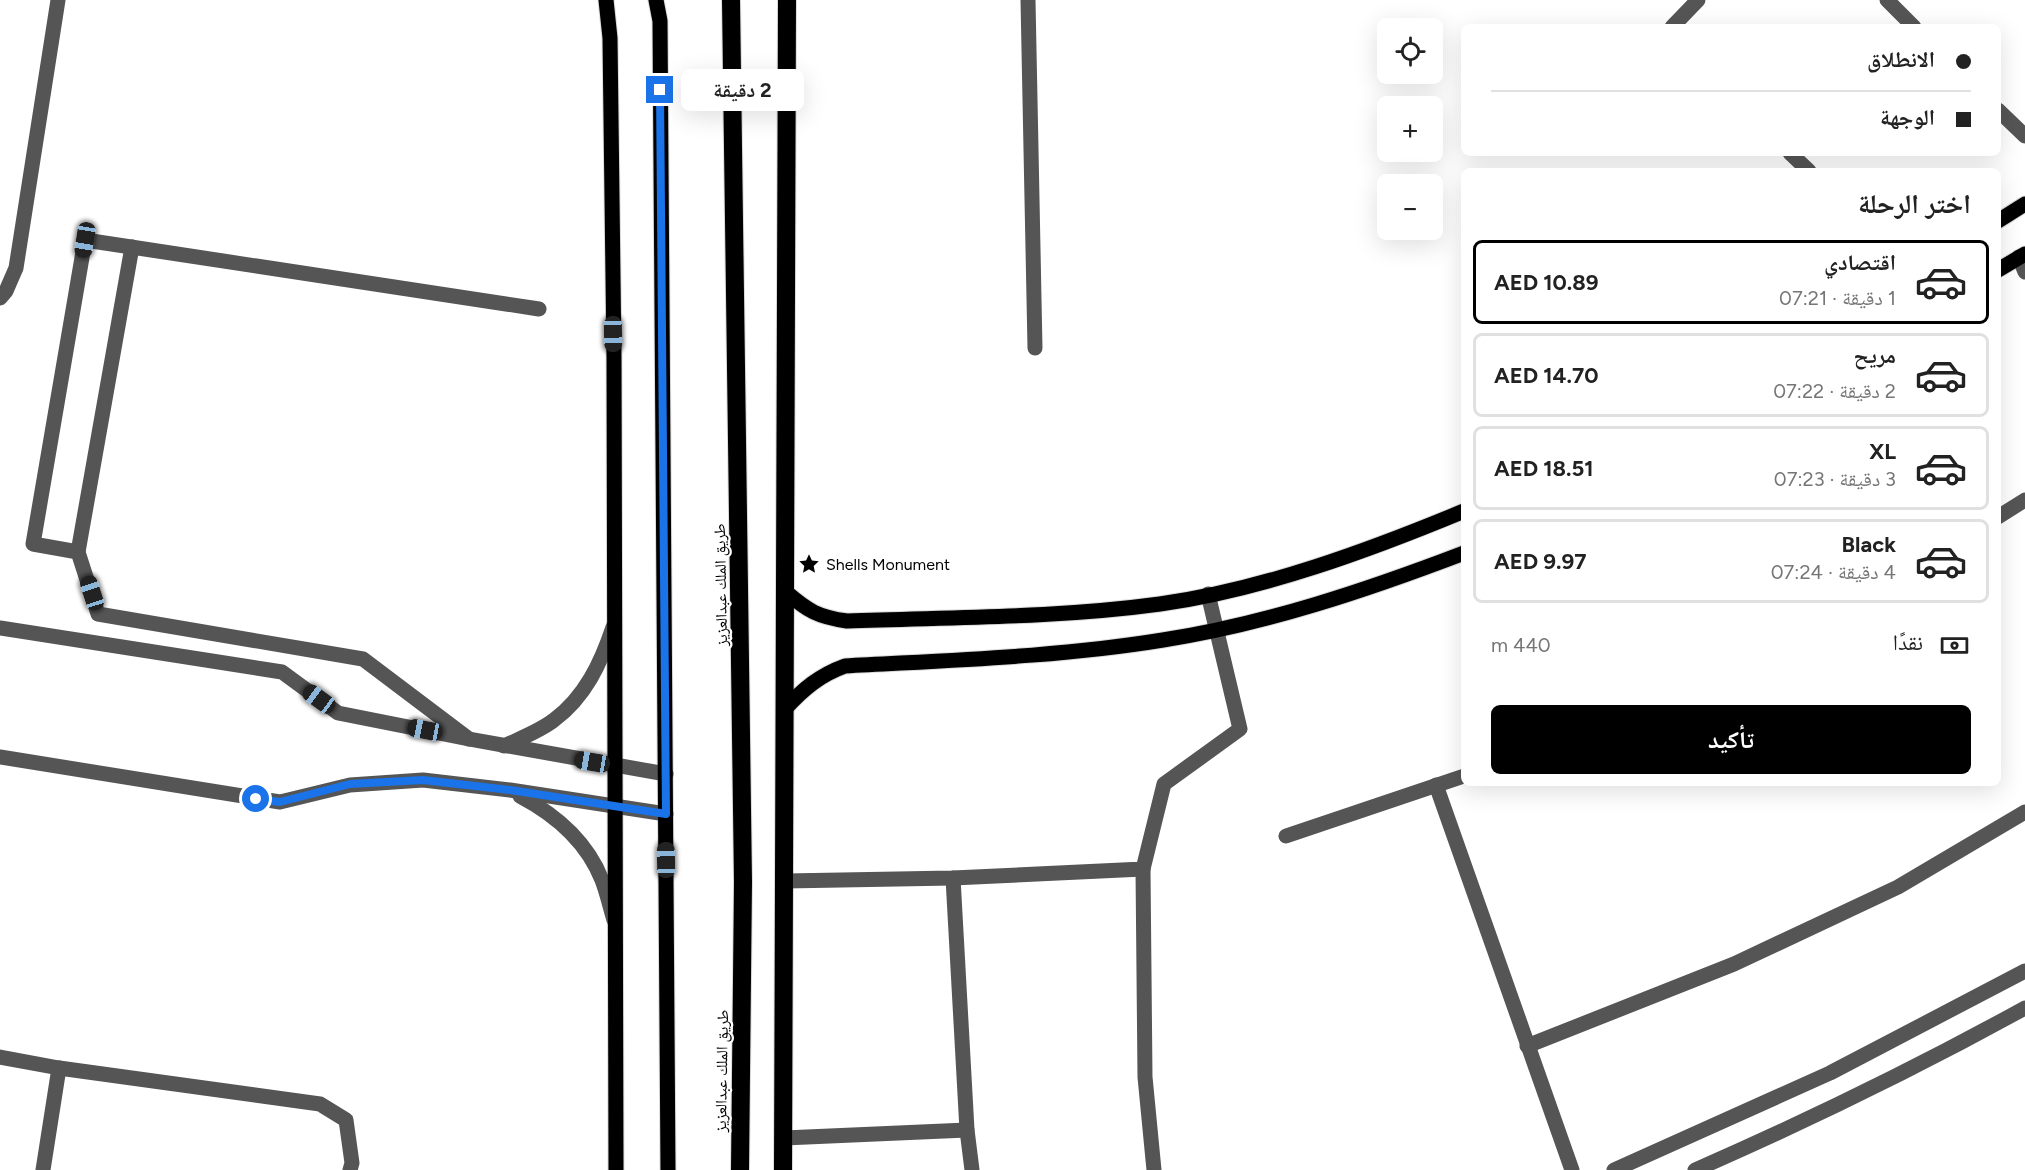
<!DOCTYPE html>
<html lang="ar">
<meta charset="utf-8">
<style>
:root{--surface:#fff;--page:#f6f6f6;--text:#222;--muted:#767676;--line:#e0e0e0;--accent:#000}
body{margin:0;font-family:Figtree,"Noto Naskh Arabic",sans-serif;background:var(--page);color:var(--text);direction:rtl;height:100vh;display:flex;flex-direction:column;font-size:22px;white-space:nowrap}
*{box-sizing:border-box;margin:0}
p{font-size:20px;color:var(--muted)}
.icon{flex:none;width:33px;height:33px;fill:none;stroke:currentColor;stroke-width:2;stroke-linecap:round;stroke-linejoin:round}
.map{position:relative;flex:1;overflow:hidden;direction:ltr}
.side{position:absolute;left:1461px;top:168px;width:540px;height:618px;display:flex;flex-direction:column;background:var(--surface);border-radius:9px;box-shadow:0 6px 24px #0002;direction:rtl}
.side>*{flex:none}
.hud{position:absolute;left:1461px;top:24px;width:540px;height:132px;border-radius:9px;box-shadow:0 6px 24px #0002;direction:rtl;display:grid;align-content:center;height:132px;padding:0 30px;background:var(--surface)}
.fabs{position:absolute;left:1377px;top:18px;display:grid;gap:12px}
.fabs a{display:grid;place-items:center;width:66px;height:66px;border-radius:9px;background:var(--surface);box-shadow:0 6px 24px #0002;font-size:30px}
.end{position:absolute;width:27px;height:27px;margin:-14px;border:8px solid #1a73e8;background:#fff;box-shadow:0 0 0 3px #fff}
.from{border-radius:50%}
.bubble{position:absolute;height:42px;border-radius:9px;background:var(--surface);box-shadow:0 6px 24px #0002;font-size:20px;font-weight:700;line-height:42px;text-align:center;direction:rtl}
.car{position:absolute;width:18px;height:36px;margin:-18px -9px;border-radius:8px;box-shadow:0 0 4px 2px #0007;background:linear-gradient(#222 24%,#8ab4d8 0 40%,#222 0 76%,#8ab4d8 0 86%,#222 0)}
.hud b{display:flex;align-items:center;gap:21px;height:57px;font-size:22px}
.hud b+b{border-top:2px solid var(--line)}
.hud i{width:15px;height:15px;background:var(--text)}
ul{padding:0;list-style:none}
li{display:flex;align-items:center;gap:18px;height:84px;margin:0 12px 9px;padding:0 18px;border:3px solid var(--line);border-radius:9px}
li div{flex:1}
li b{display:block;font-size:22px}
li em{font-style:normal;font-weight:700}
li.on{border-color:var(--accent)}
li>.icon{width:54px;height:54px;stroke-width:1.5}
h2{padding:0 30px;font-size:27px;line-height:72px}
.pay{display:flex;align-items:center;gap:15px;height:66px;padding:0 30px;font-size:22px}
.pay p{margin-inline-start:auto}
.button{display:flex;gap:12px;margin-top:auto;padding:12px 30px}
.button a{flex:1;height:69px;border-radius:9px;background:var(--accent);color:#fff;font-size:24px;font-weight:700;line-height:69px;text-align:center}
.map>svg:first-child{display:block}
.lines{fill:none;stroke-linecap:round;stroke-linejoin:round}
.major-casing{stroke:#dbdbdb;stroke-width:17}
.highway-casing{stroke:#dbdbdb;stroke-width:20}
.minor{stroke:#555;stroke-width:15}
.major{stroke:#000;stroke-width:15}
.highway{stroke:#000;stroke-width:18}
.route{stroke:#1a73e8;stroke-width:8}
.labels{text-anchor:middle;stroke-width:4.5;stroke-linejoin:round;paint-order:stroke}
.poi-label{font-size:16px;fill:#000;stroke:#fff;text-anchor:start}
.street-label{font-size:16px;fill:#000;stroke:#fff}
</style>
<div class="map">
<svg width="2025" height="1170" viewBox="0 0 2025 1170">
<rect width="100%" height="100%" fill="#fff"/>
<g class="lines">
<g class="major-casing">
<g id="major">
<path d="M606,0L610,38L614,357L616,1170"/>
<path d="M656,0L660,21L668,1170"/>
<path d="M1998,221L2025,204"/>
<path d="M1998,270L2025,254"/>
<path d="M786,592C808,611 818,617 847,621C952,617 1057,618 1160,604C1262,590 1370,550 1464,511"/>
<path d="M785,709C803,689 820,675 845,666C952,660 1058,657 1163,640C1266,624 1367,590 1464,553"/>
</g>
</g>
<g class="highway-casing">
<g id="highway">
<path d="M731,0L743,882L740,1170"/>
<path d="M783,1170L787,0"/>
</g>
</g>
<g class="minor">
<path d="M1028,0L1035,348"/>
<path d="M1887,0L1914,27"/>
<path d="M1672,27L1698,0"/>
<path d="M1998,110L2025,136"/>
<path d="M1790,153L1809,171"/>
<path d="M2019,257L2025,272"/>
<path d="M0,298L6,291L16,268L58,0"/>
<path d="M1998,517L2025,500"/>
<path d="M78,552L132,247"/>
<path d="M0,628L282,672L338,713L469,739L666,774"/>
<path d="M469,739L363,659L98,614L78,552L33,544L85,240L539,309"/>
<path d="M504,746C521,738 540,731 554,720C585,697 601,663 613,627"/>
<path d="M0,757L280,802L350,785L423,780L510,790L666,814"/>
<path d="M1436,785L1572,1170"/>
<path d="M520,796C556,815 587,842 602,880C607,893 610,907 614,920"/>
<path d="M1286,836L1464,776"/>
<path d="M1143,869L1145,1077L1154,1170"/>
<path d="M953,878L967,1130L972,1170"/>
<path d="M785,881L953,878L1143,869L1164,784L1240,729L1208,594"/>
<path d="M1527,1046L1734,964L1898,887L2025,812"/>
<path d="M0,1057L59,1068L320,1104L346,1120L352,1163L350,1170"/>
<path d="M784,1138L967,1130"/>
<path d="M43,1170L59,1068"/>
<path d="M1614,1170L1830,1073L2025,971"/>
<path d="M1695,1170C1807,1121 1918,1067 2025,1008"/>
</g>
<use href="#major" class="major"/>
<use href="#highway" class="highway"/>
</g>
<g class="lines">
<path class="route" d="M256,799L280,802L350,784L423,780L510,790L666,814L660,90"/>
</g>
<defs>
<g id="sight-bare" transform="scale(1.62)"><path d="M0-6L1.8-2.2L6-1.7L2.9 1.2L3.7 5.4L0 3.3L-3.7 5.4L-2.9 1.2L-6-1.7L-1.8-2.2Z" fill="#000" stroke="#fff" stroke-width="2.5" paint-order="stroke"/></g>
</defs>
<g fill-rule="evenodd">
<use href="#sight-bare" x="809" y="564"/>
</g>
<g class="labels">
<g class="poi-label">
<text x="826" y="570">Shells Monument</text>
</g>
<g class="street-label">
<text transform="translate(720 585) rotate(-91)" y="6">طريق الملك عبدالعزيز</text>
<text transform="translate(721 1071) rotate(-89)" y="6">طريق الملك عبدالعزيز</text>
</g>
</g>
</svg>
<div class="fabs">
<a><svg class="icon" aria-label="locate" viewBox="0 0 24 24"><circle cx="12" cy="12" r="6"/><path d="M12 2v4M12 18v4M2 12h4M18 12h4"/></svg></a>
<a>+</a>
<a>−</a>
</div>
<i class="end from" style="left:256px;top:799px"></i>
<i class="end" style="left:660px;top:90px"></i>
<div class="bubble" style="left:681px;top:69px;width:123px">2 دقيقة</div>
<i class="car" style="left:85px;top:240px;rotate:189deg"></i>
<i class="car" style="left:613px;top:334px;rotate:179deg"></i>
<i class="car" style="left:92px;top:593px;rotate:342deg"></i>
<i class="car" style="left:319px;top:699px;rotate:306deg"></i>
<i class="car" style="left:425px;top:730px;rotate:281deg"></i>
<i class="car" style="left:592px;top:762px;rotate:280deg"></i>
<i class="car" style="left:666px;top:860px;rotate:359deg"></i>
<div class="hud">
<b><i class="from"></i>الانطلاق</b>
<b><i></i>الوجهة</b>
</div>
<section class="side">
<h2>اختر الرحلة</h2>
<ul>
<li class="on"><svg class="icon" aria-label="car" viewBox="0 0 24 24"><path d="M5 17H2v-5l4-1 3-4h7l3 4 3 1v5h-3M9 17h6M6 11h13"/><circle cx="7" cy="17" r="2"/><circle cx="17" cy="17" r="2"/></svg><div><b>اقتصادي</b><p>1 دقيقة · 07:21</p></div><em>AED 10.89</em></li>
<li><svg class="icon" aria-label="car" viewBox="0 0 24 24"><path d="M5 17H2v-5l4-1 3-4h7l3 4 3 1v5h-3M9 17h6M6 11h13"/><circle cx="7" cy="17" r="2"/><circle cx="17" cy="17" r="2"/></svg><div><b>مريح</b><p>2 دقيقة · 07:22</p></div><em>AED 14.70</em></li>
<li><svg class="icon" aria-label="car" viewBox="0 0 24 24"><path d="M5 17H2v-5l4-1 3-4h7l3 4 3 1v5h-3M9 17h6M6 11h13"/><circle cx="7" cy="17" r="2"/><circle cx="17" cy="17" r="2"/></svg><div><b>XL</b><p>3 دقيقة · 07:23</p></div><em>AED 18.51</em></li>
<li><svg class="icon" aria-label="car" viewBox="0 0 24 24"><path d="M5 17H2v-5l4-1 3-4h7l3 4 3 1v5h-3M9 17h6M6 11h13"/><circle cx="7" cy="17" r="2"/><circle cx="17" cy="17" r="2"/></svg><div><b>Black</b><p>4 دقيقة · 07:24</p></div><em>AED 9.97</em></li>
</ul>
<div class="pay"><svg class="icon" aria-label="cash" viewBox="0 0 24 24"><path d="M3 7h18v10H3z"/><circle cx="12" cy="12" r="2"/></svg>نقدًا<p>440 m</p></div>
<div class="button"><a>تأكيد</a></div>
</section>
</div>
